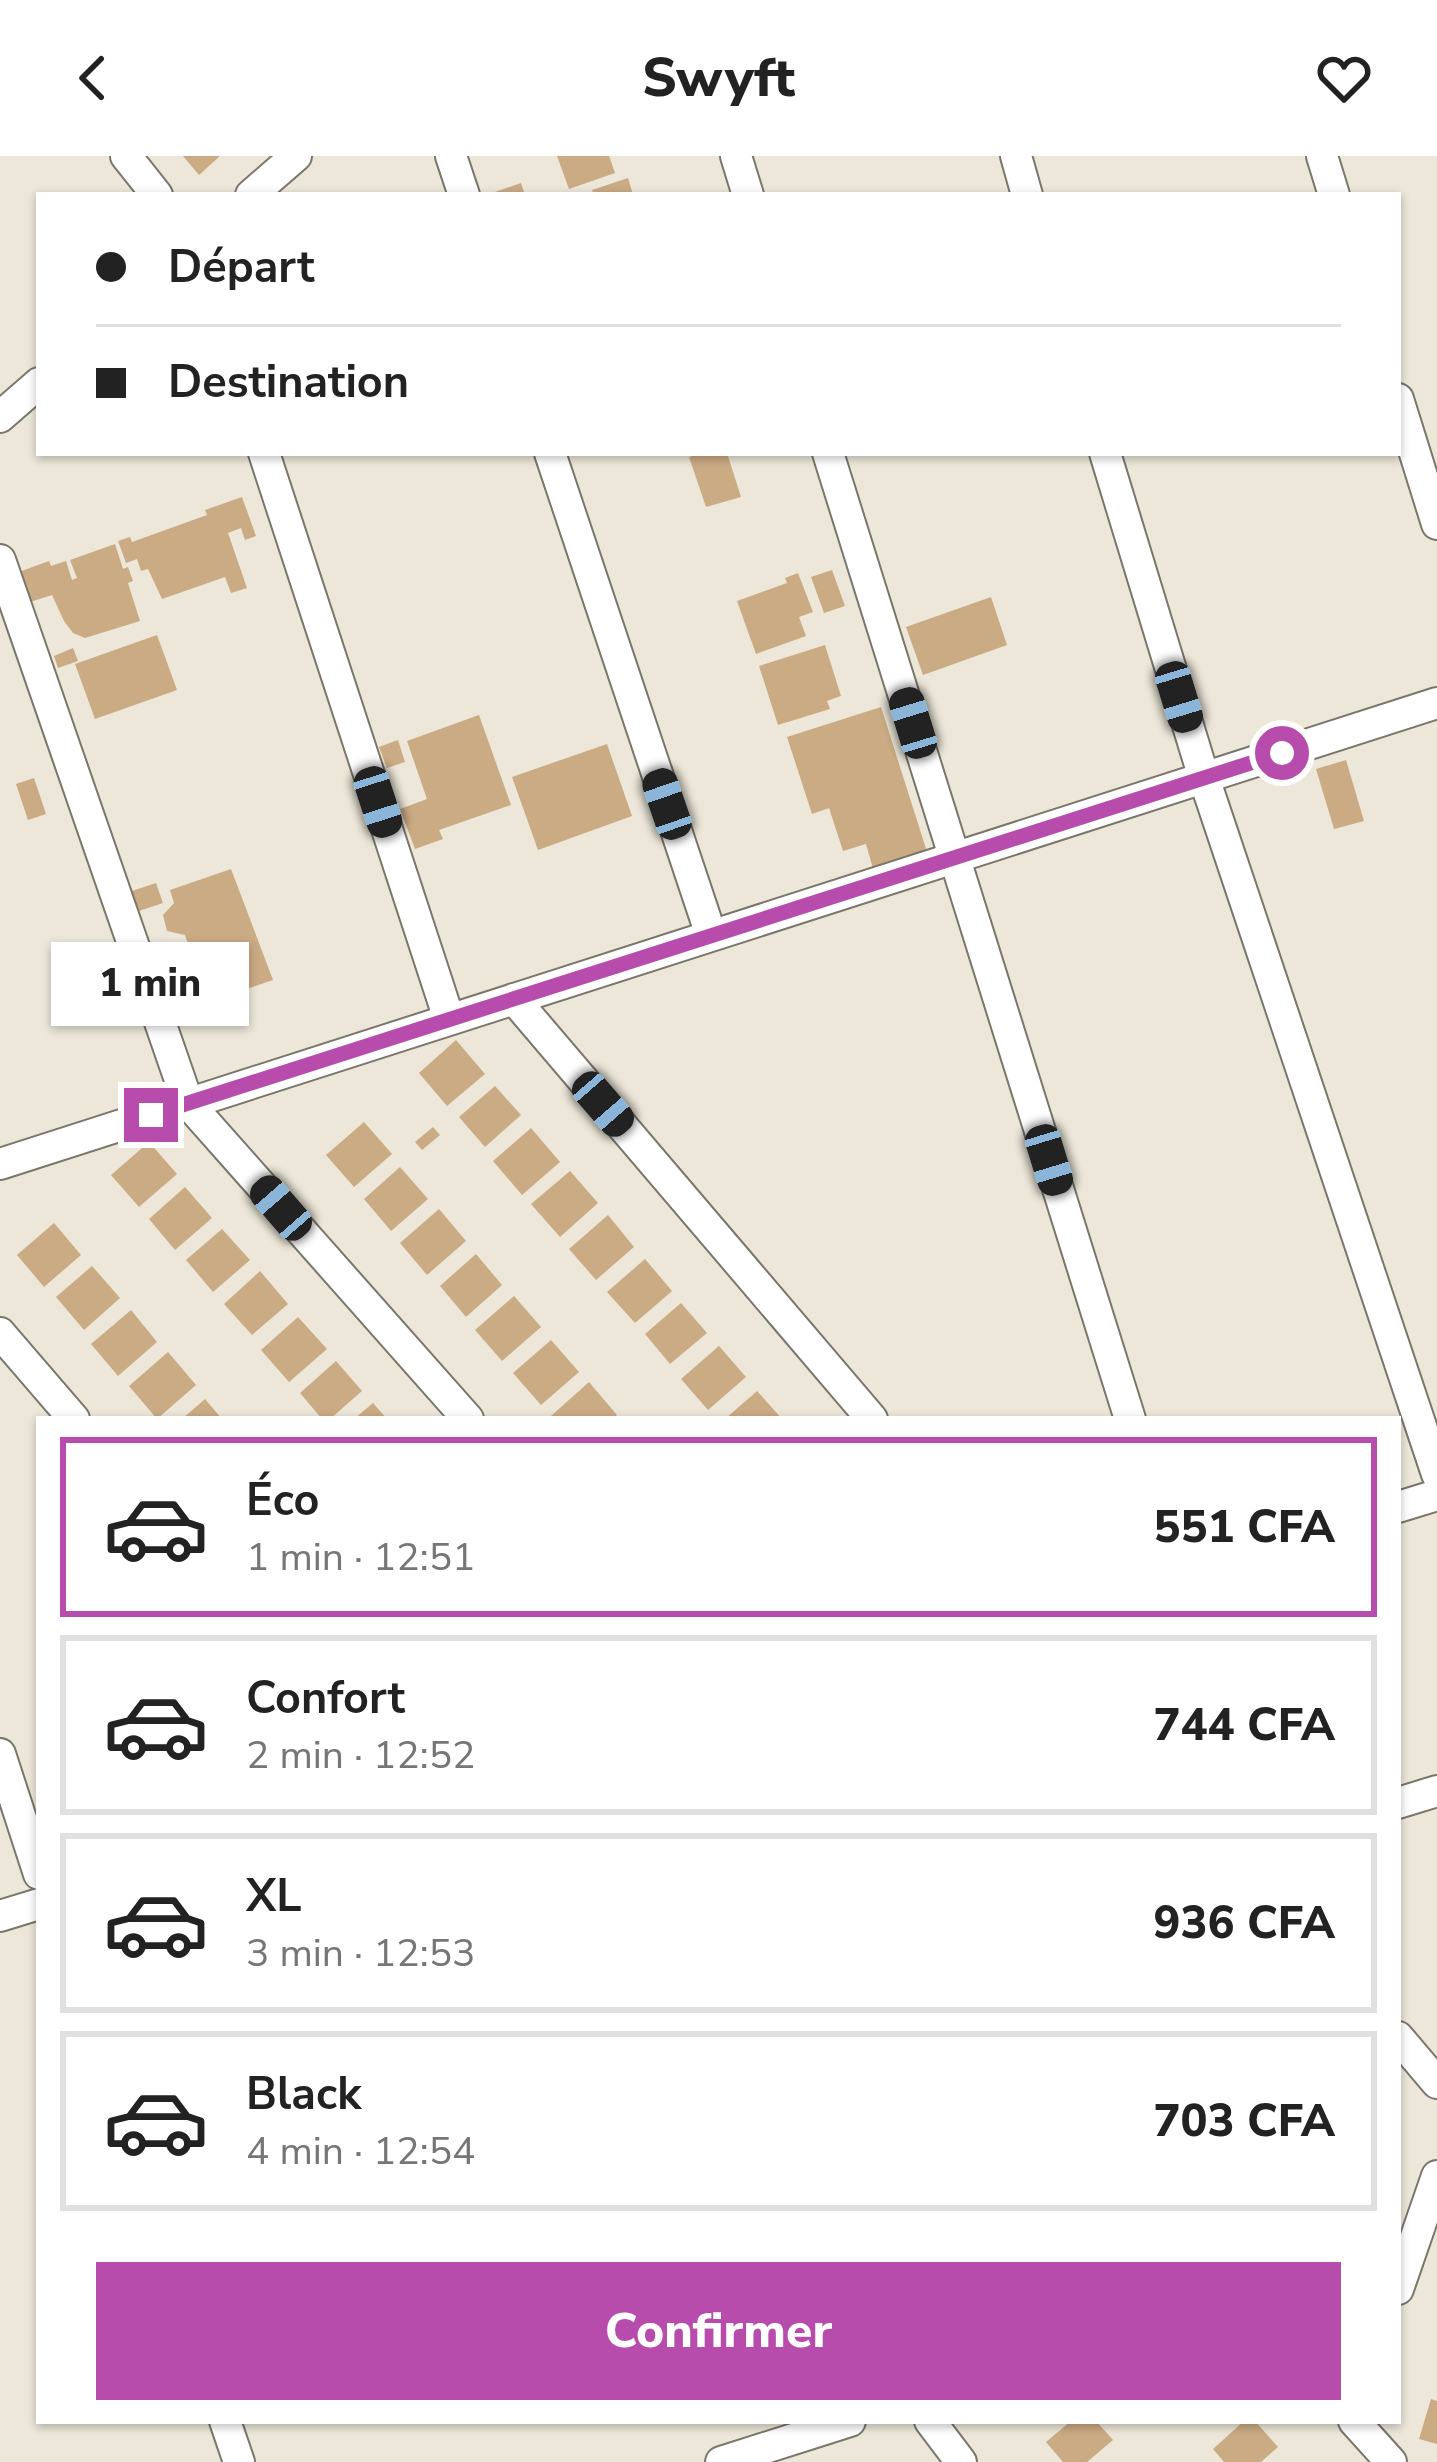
<!DOCTYPE html>
<html lang="fr">
<meta charset="utf-8">
<style>
:root{--surface:#fff;--page:#f2f2f2;--text:#222;--muted:#767676;--line:#e0e0e0;--accent:#b74cac}
body{margin:0;font-family:"Nunito Sans",sans-serif;background:var(--page);color:var(--text);height:100vh;display:flex;flex-direction:column;font-size:45px;white-space:nowrap}
*{box-sizing:border-box;margin:0}
p{font-size:39px;color:var(--muted)}
.icon{flex:none;width:66px;height:66px;fill:none;stroke:currentColor;stroke-width:2;stroke-linecap:round;stroke-linejoin:round}
.map{position:relative;flex:1;overflow:hidden}
.drawer{position:absolute;left:36px;top:1260px;width:1365px;height:1008px;display:flex;flex-direction:column;background:var(--surface);border-radius:0px;box-shadow:0 3px 9px #0004}
.drawer>*{flex:none}
.hud{position:absolute;left:36px;top:36px;width:1365px;height:264px;border-radius:0px;box-shadow:0 3px 9px #0004;display:grid;align-content:center;height:264px;padding:0 60px;background:var(--surface)}
.end{position:absolute;width:54px;height:54px;margin:-27px;border:15px solid #b74cac;background:#fff;box-shadow:0 0 0 6px #fff}
.from{border-radius:50%}
.bubble{position:absolute;height:84px;border-radius:0px;background:var(--surface);box-shadow:0 3px 9px #0004;font-size:39px;font-weight:800;line-height:84px;text-align:center}
.car{position:absolute;width:36px;height:72px;margin:-36px -18px;border-radius:15px;box-shadow:0 0 9px 3px #0007;background:linear-gradient(#222 24%,#8ab4d8 0 40%,#222 0 76%,#8ab4d8 0 86%,#222 0)}
.hud b{display:flex;align-items:center;gap:42px;height:114px;font-size:45px}
.hud b+b{border-top:3px solid var(--line)}
.hud i{width:30px;height:30px;background:var(--text)}
ul{padding:21px 0 0;list-style:none}
li{display:flex;align-items:center;gap:36px;height:180px;margin:0 24px 18px;padding:0 36px;border:6px solid var(--line);border-radius:0px}
li div{flex:1}
li b{display:block;font-size:45px}
li em{font-style:normal;font-weight:800}
li.on{border-color:var(--accent)}
li>.icon{width:108px;height:108px;stroke-width:1.5}
.cta{display:flex;gap:24px;margin-top:auto;padding:24px 60px}
.cta a{flex:1;height:138px;border-radius:0px;background:var(--accent);color:#fff;font-size:48px;font-weight:800;line-height:138px;text-align:center}
header{display:flex;justify-content:space-between;align-items:center;height:156px;padding:0 60px;background:var(--surface);font-size:54px;font-weight:800}
.map>svg:first-child{display:block}
.building{fill:#cbab84}
.lines{fill:none;stroke-linecap:round;stroke-linejoin:round}
.street-casing{stroke:#7b766a;stroke-width:34}
.street{stroke:#fff;stroke-width:30}
.route{stroke:#b74cac;stroke-width:15}
</style>
<header><svg class="icon" aria-label="back" viewBox="0 0 24 24"><path d="M15 5l-7 7 7 7"/></svg>Swyft<svg class="icon" aria-label="heart" viewBox="0 0 24 24"><path d="M12 20l-8-8c-3-5 5-10 8-4 3-6 11-1 8 4z"/></svg></header>
<div class="map">
<svg width="1437" height="2306" viewBox="0 0 1437 2306">
<rect width="100%" height="100%" fill="#ece7d9"/>
<g class="building">
<path d="M183,0H220L199,19Z"/>
<path d="M557,0H609L615,17L569,33Z"/>
<path d="M628,22L633,39H594L592,34Z"/>
<path d="M521,27L525,39H489V38Z"/>
<path d="M702,297H727L741,341L706,351L689,301Z"/>
<path d="M242,341L256,380L245,384L241,372L228,377L247,432L231,437L225,421L162,443L148,413L141,415L137,403L126,407L118,385L130,381L132,386L207,359L205,354Z"/>
<path d="M115,388L123,413L128,411L133,425L128,427L140,465L85,482L73,477L64,465L52,439L27,447L16,417L49,405L51,410L66,405L72,424L77,422L70,404Z"/>
<path d="M832,414L845,450L824,457L811,421Z"/>
<path d="M798,417L813,456L799,461L806,480L756,498L737,445L787,427L785,422Z"/>
<path d="M991,441L1007,489L923,519L906,471Z"/>
<path d="M157,479L177,534L95,563L75,508Z"/>
<path d="M825,489L841,540L827,545L830,553L778,569L759,510Z"/>
<path d="M73,492L78,505L58,512L54,500Z"/>
<path d="M881,551L928,699L874,716L866,688L843,695L829,652L812,658L787,581Z"/>
<path d="M479,559L511,649L439,674L443,683L415,693L400,653L427,643L407,585Z"/>
<path d="M398,584L405,606L387,612L379,591Z"/>
<path d="M607,588L632,660L538,694L512,621Z"/>
<path d="M1346,604L1364,665L1334,673L1316,613Z"/>
<path d="M34,622L46,658L28,664L16,628Z"/>
<path d="M231,713L273,824L220,842L214,820L200,825L185,779L167,775L163,759L174,747L170,734Z"/>
<path d="M156,727L163,747L130,758L123,738Z"/>
<path d="M456,884L485,918L447,950L419,917Z"/>
<path d="M495,930L521,959L485,991L459,961Z"/>
<path d="M364,966L392,998L354,1031L326,999Z"/>
<path d="M433,971L440,979L422,994L415,986Z"/>
<path d="M531,972L560,1006L522,1039L493,1005Z"/>
<path d="M149,986L177,1018L139,1051L111,1019Z"/>
<path d="M400,1011L428,1043L391,1075L364,1043Z"/>
<path d="M570,1015L598,1047L560,1081L531,1048Z"/>
<path d="M185,1031L212,1062L175,1094L149,1063Z"/>
<path d="M439,1053L466,1085L427,1119L400,1087Z"/>
<path d="M608,1059L634,1091L596,1124L569,1093Z"/>
<path d="M54,1067L81,1099L44,1131L17,1099Z"/>
<path d="M222,1073L250,1104L213,1136L186,1104Z"/>
<path d="M476,1098L502,1129L466,1161L440,1130Z"/>
<path d="M645,1103L672,1135L635,1167L607,1136Z"/>
<path d="M92,1110L120,1142L84,1174L56,1141Z"/>
<path d="M260,1115L288,1148L252,1179L224,1148Z"/>
<path d="M514,1140L541,1171L502,1205L475,1174Z"/>
<path d="M681,1147L707,1177L670,1208L645,1178Z"/>
<path d="M131,1154L157,1186L118,1220L91,1188Z"/>
<path d="M298,1161L327,1193L289,1226L261,1194Z"/>
<path d="M551,1184L579,1216L541,1249L513,1217Z"/>
<path d="M719,1190L746,1221L708,1254L681,1223Z"/>
<path d="M168,1196L196,1229L157,1263L129,1230Z"/>
<path d="M336,1205L362,1235L330,1263H322L300,1237Z"/>
<path d="M589,1226L617,1259L612,1263H554L551,1260Z"/>
<path d="M757,1235L782,1263H725Z"/>
<path d="M205,1243L222,1263H182Z"/>
<path d="M373,1247L387,1263H354Z"/>
<path d="M1431,2243L1437,2245V2288L1419,2283Z"/>
<path d="M1071,2265H1096L1113,2284L1087,2306H1063L1046,2286Z"/>
<path d="M1244,2265H1255L1278,2291L1261,2306H1224L1213,2293Z"/>
</g>
<g class="lines">
<g class="street-casing">
<g id="street">
<path d="M126,0L157,39"/>
<path d="M451,0L464,39"/>
<path d="M736,0L748,39"/>
<path d="M1016,0L1027,39"/>
<path d="M1322,0L1334,39"/>
<path d="M251,39L296,0"/>
<path d="M1398,243L1437,368"/>
<path d="M0,261L39,227"/>
<path d="M264,297L449,863"/>
<path d="M550,297L711,779"/>
<path d="M828,297L1130,1263"/>
<path d="M1105,297L1204,622L1437,1318"/>
<path d="M0,404L188,947L468,1263"/>
<path d="M514,843L872,1263"/>
<path d="M0,1008L1437,547"/>
<path d="M0,1177L74,1263"/>
<path d="M1398,1351L1437,1339"/>
<path d="M0,1598L39,1718"/>
<path d="M1398,1647L1437,1635"/>
<path d="M0,1760L39,1748"/>
<path d="M1398,1881L1437,1927"/>
<path d="M1398,2133L1437,2020"/>
<path d="M225,2265L239,2306"/>
<path d="M930,2265L961,2306"/>
<path d="M1354,2265L1391,2306"/>
<path d="M721,2306L850,2265"/>
</g>
</g>
<use href="#street" class="street"/>
</g>
<g class="lines">
<path class="route" d="M151,959L1282,597"/>
</g>
</svg>
<i class="end from" style="left:1282px;top:597px"></i>
<i class="end" style="left:151px;top:959px"></i>
<div class="bubble" style="left:51px;top:786px;width:198px">1 min</div>
<i class="car" style="left:1179px;top:541px;rotate:163deg"></i>
<i class="car" style="left:913px;top:567px;rotate:343deg"></i>
<i class="car" style="left:378px;top:646px;rotate:162deg"></i>
<i class="car" style="left:667px;top:648px;rotate:341deg"></i>
<i class="car" style="left:603px;top:948px;rotate:139deg"></i>
<i class="car" style="left:1049px;top:1004px;rotate:163deg"></i>
<i class="car" style="left:281px;top:1052px;rotate:319deg"></i>
<div class="hud">
<b><i class="from"></i>Départ</b>
<b><i></i>Destination</b>
</div>
<section class="drawer">
<ul>
<li class="on"><svg class="icon" aria-label="car" viewBox="0 0 24 24"><path d="M5 17H2v-5l4-1 3-4h7l3 4 3 1v5h-3M9 17h6M6 11h13"/><circle cx="7" cy="17" r="2"/><circle cx="17" cy="17" r="2"/></svg><div><b>Éco</b><p>1 min · 12:51</p></div><em>551 CFA</em></li>
<li><svg class="icon" aria-label="car" viewBox="0 0 24 24"><path d="M5 17H2v-5l4-1 3-4h7l3 4 3 1v5h-3M9 17h6M6 11h13"/><circle cx="7" cy="17" r="2"/><circle cx="17" cy="17" r="2"/></svg><div><b>Confort</b><p>2 min · 12:52</p></div><em>744 CFA</em></li>
<li><svg class="icon" aria-label="car" viewBox="0 0 24 24"><path d="M5 17H2v-5l4-1 3-4h7l3 4 3 1v5h-3M9 17h6M6 11h13"/><circle cx="7" cy="17" r="2"/><circle cx="17" cy="17" r="2"/></svg><div><b>XL</b><p>3 min · 12:53</p></div><em>936 CFA</em></li>
<li><svg class="icon" aria-label="car" viewBox="0 0 24 24"><path d="M5 17H2v-5l4-1 3-4h7l3 4 3 1v5h-3M9 17h6M6 11h13"/><circle cx="7" cy="17" r="2"/><circle cx="17" cy="17" r="2"/></svg><div><b>Black</b><p>4 min · 12:54</p></div><em>703 CFA</em></li>
</ul>
<div class="cta"><a>Confirmer</a></div>
</section>
</div>
